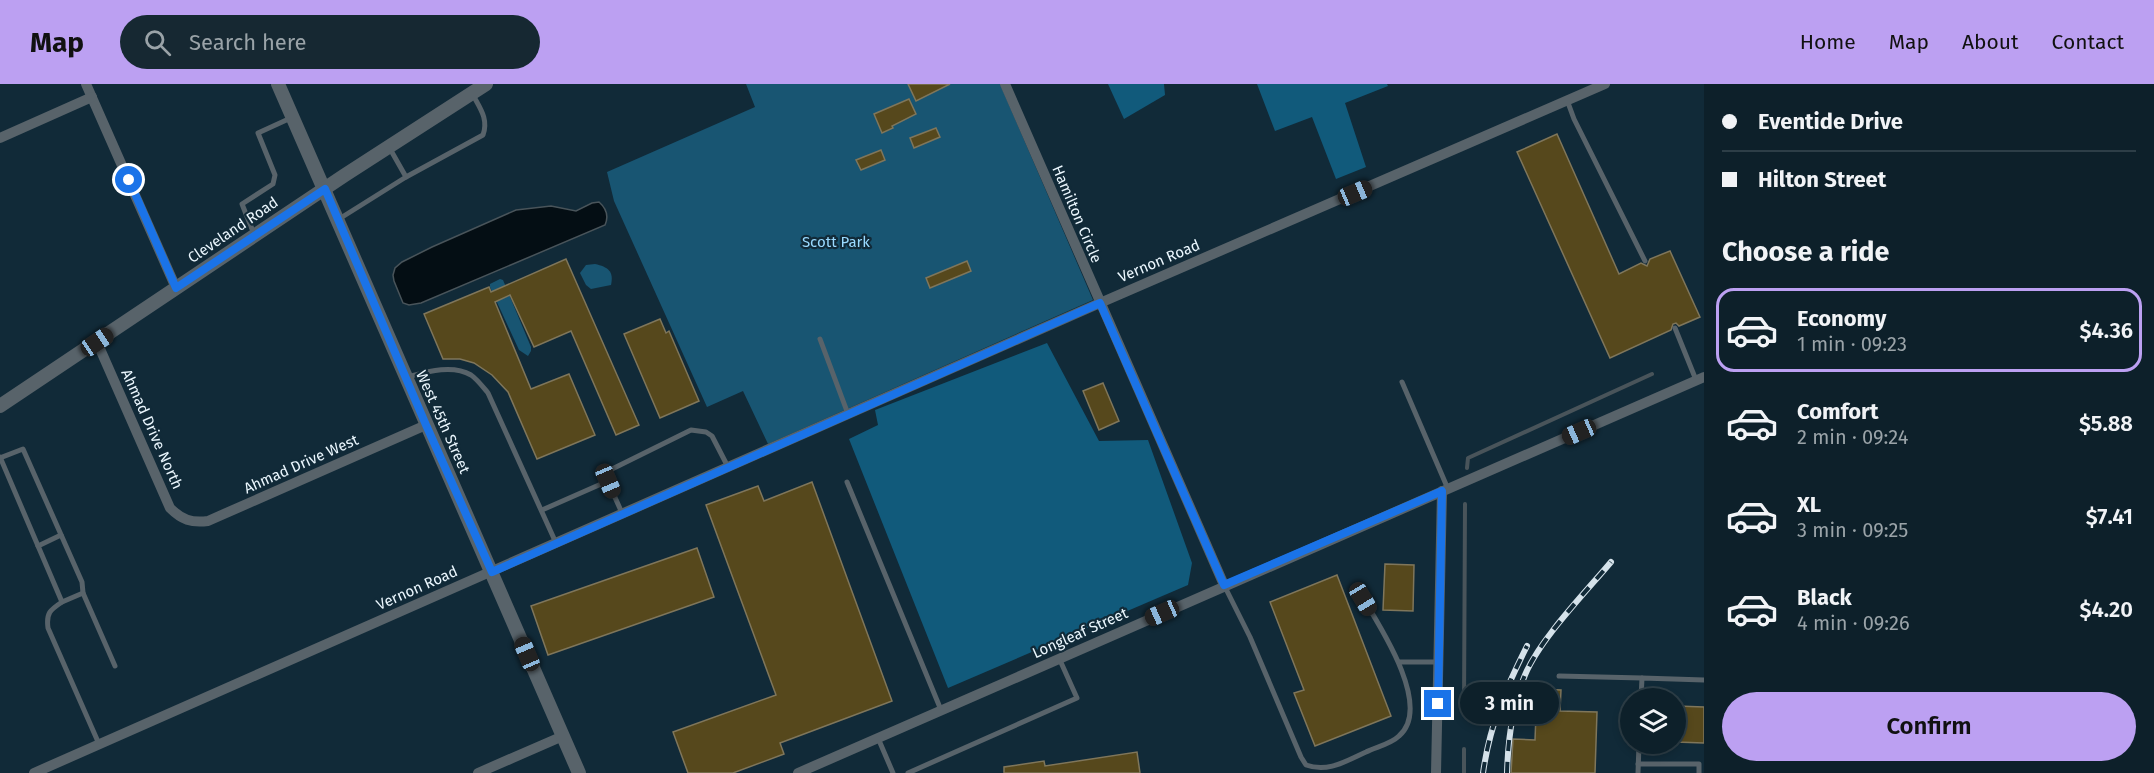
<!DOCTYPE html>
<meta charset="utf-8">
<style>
:root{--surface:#0d202a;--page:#162832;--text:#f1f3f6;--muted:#9aa3a8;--line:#2d3e47;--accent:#bca0f2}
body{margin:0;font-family:"Fira Sans",sans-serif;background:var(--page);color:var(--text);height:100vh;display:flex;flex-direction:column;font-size:22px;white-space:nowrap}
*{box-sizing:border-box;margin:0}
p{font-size:20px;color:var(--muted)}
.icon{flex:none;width:33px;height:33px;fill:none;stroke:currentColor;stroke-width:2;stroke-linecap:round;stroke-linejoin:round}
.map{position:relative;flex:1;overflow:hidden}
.sheet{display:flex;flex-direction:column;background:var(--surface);width:450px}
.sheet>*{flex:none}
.banner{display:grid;align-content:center;height:132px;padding:0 18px;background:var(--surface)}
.controls{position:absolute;left:1620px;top:604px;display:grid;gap:12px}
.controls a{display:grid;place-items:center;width:66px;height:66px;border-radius:50%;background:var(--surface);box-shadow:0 3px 9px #0003,0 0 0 2px var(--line);font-size:30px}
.end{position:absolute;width:27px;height:27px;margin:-14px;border:8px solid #1a73e8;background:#fff;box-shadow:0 0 0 3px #fff}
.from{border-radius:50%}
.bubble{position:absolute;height:42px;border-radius:21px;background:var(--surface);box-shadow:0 3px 9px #0003,0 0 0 2px var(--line);font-size:20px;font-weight:600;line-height:42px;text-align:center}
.car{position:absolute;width:18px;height:36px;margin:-18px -9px;border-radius:8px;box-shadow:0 0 4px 2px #0007;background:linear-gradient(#222 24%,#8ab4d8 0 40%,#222 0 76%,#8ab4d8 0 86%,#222 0)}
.banner b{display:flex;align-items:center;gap:21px;height:57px;font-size:22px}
.banner b+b{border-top:2px solid var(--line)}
.banner i{width:15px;height:15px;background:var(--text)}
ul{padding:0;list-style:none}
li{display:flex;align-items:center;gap:18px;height:84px;margin:0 12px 9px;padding:0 6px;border:3px solid transparent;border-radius:18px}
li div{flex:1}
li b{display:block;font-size:22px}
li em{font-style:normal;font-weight:600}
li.selected{border-color:var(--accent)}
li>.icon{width:54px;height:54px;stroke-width:1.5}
h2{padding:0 18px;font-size:27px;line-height:72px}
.primary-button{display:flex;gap:12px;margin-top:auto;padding:12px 18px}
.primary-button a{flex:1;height:69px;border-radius:36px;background:var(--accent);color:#111;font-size:24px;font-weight:600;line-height:69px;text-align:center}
header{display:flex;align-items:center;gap:36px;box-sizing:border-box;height:84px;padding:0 30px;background:var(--accent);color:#111}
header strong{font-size:28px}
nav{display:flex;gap:33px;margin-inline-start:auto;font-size:21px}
.search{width:420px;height:54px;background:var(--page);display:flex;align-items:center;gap:15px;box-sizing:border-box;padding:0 21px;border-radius:33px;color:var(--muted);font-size:22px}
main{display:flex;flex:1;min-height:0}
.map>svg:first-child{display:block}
.green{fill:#185572}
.forest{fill:#115a7b}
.water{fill:#040e14;stroke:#49545a;stroke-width:1.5}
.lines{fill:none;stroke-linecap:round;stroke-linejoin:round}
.stream{stroke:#49545a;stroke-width:4}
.building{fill:#56481c;stroke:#7f765b;stroke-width:1.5}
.service{stroke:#58636a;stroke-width:5}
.minor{stroke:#58636a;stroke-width:10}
.tertiary{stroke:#58636a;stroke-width:14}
.rail-casing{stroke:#d5e2ea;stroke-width:6}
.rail{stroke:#112a38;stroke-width:4;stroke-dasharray:11;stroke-linecap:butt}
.route{stroke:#1a73e8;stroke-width:8}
.labels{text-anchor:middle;stroke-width:4.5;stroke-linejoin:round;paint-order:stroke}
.street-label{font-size:15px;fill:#ebf7fe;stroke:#112a38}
.park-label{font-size:15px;fill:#9adaff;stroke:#112a38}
</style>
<header>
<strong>Map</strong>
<div class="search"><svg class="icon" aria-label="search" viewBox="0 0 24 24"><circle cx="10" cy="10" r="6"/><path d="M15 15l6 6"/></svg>Search here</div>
<nav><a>Home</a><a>Map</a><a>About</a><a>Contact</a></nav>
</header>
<main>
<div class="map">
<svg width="1704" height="689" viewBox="0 0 1704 689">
<rect width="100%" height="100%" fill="#112a38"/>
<g class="green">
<path d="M746,0H1000L1093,216L768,360L743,307L707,323L614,117L607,88L755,23Z"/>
<path d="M595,180C608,183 614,187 611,201L591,205L586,201L580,189L586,181Z"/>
<path d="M500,195L503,196L531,263V267L528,272L519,266L490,203V200Z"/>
</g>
<g class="forest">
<path d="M1108,0H1164L1165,11L1124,35Z"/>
<path d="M1257,0H1387L1388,2L1345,19L1366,83L1336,95L1312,33L1275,47Z"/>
<path d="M1047,259L1099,357L1148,356L1192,479L1188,501L948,604L849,355L878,341L875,326Z"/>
</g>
<path class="water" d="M599,118C607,125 609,132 605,141L421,219L409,221L403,219L394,197L393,191L395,184L402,178L432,163L516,126L551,122L576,127L592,119Z"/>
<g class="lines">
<g class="stream">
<path d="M1467,384L1468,374L1652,290"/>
<path d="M1464,624L1465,420"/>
<path d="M1464,689V665"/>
</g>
</g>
<g class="building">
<path d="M908,0H950L916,17Z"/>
<path d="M909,15L916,30L892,42L893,44L882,49L874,30Z"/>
<path d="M936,44L940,53L914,64L910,54Z"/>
<path d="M1557,50L1619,190L1641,179L1647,182L1650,175L1670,167L1700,233L1679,242L1676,239L1673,240L1671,246L1610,274L1517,68Z"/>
<path d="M881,66L885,76L861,86L856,76Z"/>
<path d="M566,175L639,341L616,351L571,247L534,263L510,211L495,218L531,305L569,290L595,351L537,375L508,308L492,291L474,279L460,275H443L424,230L489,203L491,208Z"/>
<path d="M967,177L971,187L930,204L926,194Z"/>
<path d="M660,235L666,249L669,247L699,317L660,334L624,250Z"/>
<path d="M1103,299L1119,337L1099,346L1083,307Z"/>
<path d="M812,398L892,617L780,659L784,670L733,689H688L673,648L776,611L706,421L758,402L764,417Z"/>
<path d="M697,464L714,513L548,571L531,522Z"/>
<path d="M1385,480L1414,481L1413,527L1383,526Z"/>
<path d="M1337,491L1391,632L1315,662L1294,609L1304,606L1270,518Z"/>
<path d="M1537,605L1561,606L1560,627L1597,628L1595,689H1511L1513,655L1535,656Z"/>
<path d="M1677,622L1704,623V659L1676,658Z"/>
<path d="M1137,668L1140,689H1004V683L1044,677L1045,682Z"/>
</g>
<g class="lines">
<g class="service">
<path d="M1567,16L1574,35L1645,177"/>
<path d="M389,63L406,93"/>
<path d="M339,135L406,93L483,51C489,34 479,23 472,9"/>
<path d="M254,150L242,120L273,100L275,91L258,49L293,33"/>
<path d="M1675,244L1696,296"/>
<path d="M820,255L848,330"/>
<path d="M407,293C426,288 452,280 471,291C477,295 483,303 488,309L556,459"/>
<path d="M1402,298L1448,405"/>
<path d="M0,373L62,518C50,526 46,529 48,544L99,660"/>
<path d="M0,374L23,365L82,498L83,509L115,582"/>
<path d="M847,398L941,626"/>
<path d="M542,426L608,397"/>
<path d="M622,429L604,389L691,346L706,348L712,352L728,383"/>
<path d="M38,462L61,451"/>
<path d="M1225,503L1250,553L1301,673L1306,681C1328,689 1346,677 1366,668C1376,663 1391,660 1399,652C1435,621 1374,533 1356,503"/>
<path d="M62,518L83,509"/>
<path d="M1399,578H1438"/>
<path d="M1559,592L1642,594"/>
<path d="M1641,615L1642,594L1704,596"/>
<path d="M878,654L893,689"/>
<path d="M1638,680H1699V689"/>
<path d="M908,689L1077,614L1059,574"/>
<path d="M1638,689L1639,660"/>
</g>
<g class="minor">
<path d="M86,0L176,204"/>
<path d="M1005,0L1224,501"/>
<path d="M0,54L92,13"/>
<path d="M97,258L170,424C182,436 191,439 208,437L426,341"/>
<path d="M34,689L1100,219L1605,0"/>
<path d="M478,689L563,652"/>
<path d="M798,689L1704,293"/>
<path d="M1436,689L1442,407"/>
</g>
<g class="tertiary">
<path d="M278,0L579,689"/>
<path d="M0,322L345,91L486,0"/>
</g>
<g class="rail-casing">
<g id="rail">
<path d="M1483,689C1490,640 1505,606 1527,562"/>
<path d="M1507,689C1508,655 1512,622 1525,591C1540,555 1585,509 1611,478"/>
</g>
</g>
<use href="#rail" class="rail"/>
</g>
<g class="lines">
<path class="route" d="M129,96L176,204L325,105L426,341L492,488L1100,219L1224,501L1442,407L1438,620"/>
</g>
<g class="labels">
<g class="street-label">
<text transform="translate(1077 130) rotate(67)" y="5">Hamilton Circle</text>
<text transform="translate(233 146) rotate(-34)" y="5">Cleveland Road</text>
<text transform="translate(1159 177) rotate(-23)" y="5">Vernon Road</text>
<text transform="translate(443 338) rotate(66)" y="5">West 45th Street</text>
<text transform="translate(152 345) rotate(66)" y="5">Ahmad Drive North</text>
<text transform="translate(301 380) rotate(-24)" y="5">Ahmad Drive West</text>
<text transform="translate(417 504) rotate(-24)" y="5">Vernon Road</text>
<text transform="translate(1080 549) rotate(-24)" y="5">Longleaf Street</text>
</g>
<g class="park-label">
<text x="836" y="163">Scott Park</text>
</g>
</g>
</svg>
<div class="controls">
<a><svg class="icon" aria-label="layers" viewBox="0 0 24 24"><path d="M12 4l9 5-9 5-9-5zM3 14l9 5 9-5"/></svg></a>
</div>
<i class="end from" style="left:129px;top:96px"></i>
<i class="end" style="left:1438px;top:620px"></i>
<div class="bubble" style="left:1460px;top:598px;width:99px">3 min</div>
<i class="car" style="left:1355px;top:109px;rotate:67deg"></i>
<i class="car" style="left:97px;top:258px;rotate:56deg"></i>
<i class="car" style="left:1579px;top:348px;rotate:246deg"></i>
<i class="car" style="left:608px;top:397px;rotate:157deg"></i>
<i class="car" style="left:1363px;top:515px;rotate:149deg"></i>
<i class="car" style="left:1162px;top:529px;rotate:246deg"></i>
<i class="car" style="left:527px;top:570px;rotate:337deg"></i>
</div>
<section class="sheet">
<div class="banner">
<b><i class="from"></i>Eventide Drive</b>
<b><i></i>Hilton Street</b>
</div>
<h2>Choose a ride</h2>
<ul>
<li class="selected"><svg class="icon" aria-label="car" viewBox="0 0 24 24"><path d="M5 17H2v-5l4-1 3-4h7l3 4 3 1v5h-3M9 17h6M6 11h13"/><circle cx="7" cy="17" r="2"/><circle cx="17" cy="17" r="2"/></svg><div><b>Economy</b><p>1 min · 09:23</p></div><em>$4.36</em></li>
<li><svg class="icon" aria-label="car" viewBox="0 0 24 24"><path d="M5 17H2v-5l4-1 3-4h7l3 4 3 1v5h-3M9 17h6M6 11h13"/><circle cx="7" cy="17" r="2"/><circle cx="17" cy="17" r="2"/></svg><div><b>Comfort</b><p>2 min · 09:24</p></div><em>$5.88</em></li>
<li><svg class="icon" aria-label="car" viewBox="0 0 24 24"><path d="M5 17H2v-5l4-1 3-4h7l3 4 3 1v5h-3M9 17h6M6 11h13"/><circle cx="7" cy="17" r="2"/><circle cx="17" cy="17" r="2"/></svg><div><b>XL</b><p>3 min · 09:25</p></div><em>$7.41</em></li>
<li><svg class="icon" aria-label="car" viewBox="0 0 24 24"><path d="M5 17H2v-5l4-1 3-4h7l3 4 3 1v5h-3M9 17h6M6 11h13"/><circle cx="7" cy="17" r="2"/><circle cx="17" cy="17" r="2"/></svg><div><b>Black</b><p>4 min · 09:26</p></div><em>$4.20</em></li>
</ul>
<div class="primary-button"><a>Confirm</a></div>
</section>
</main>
